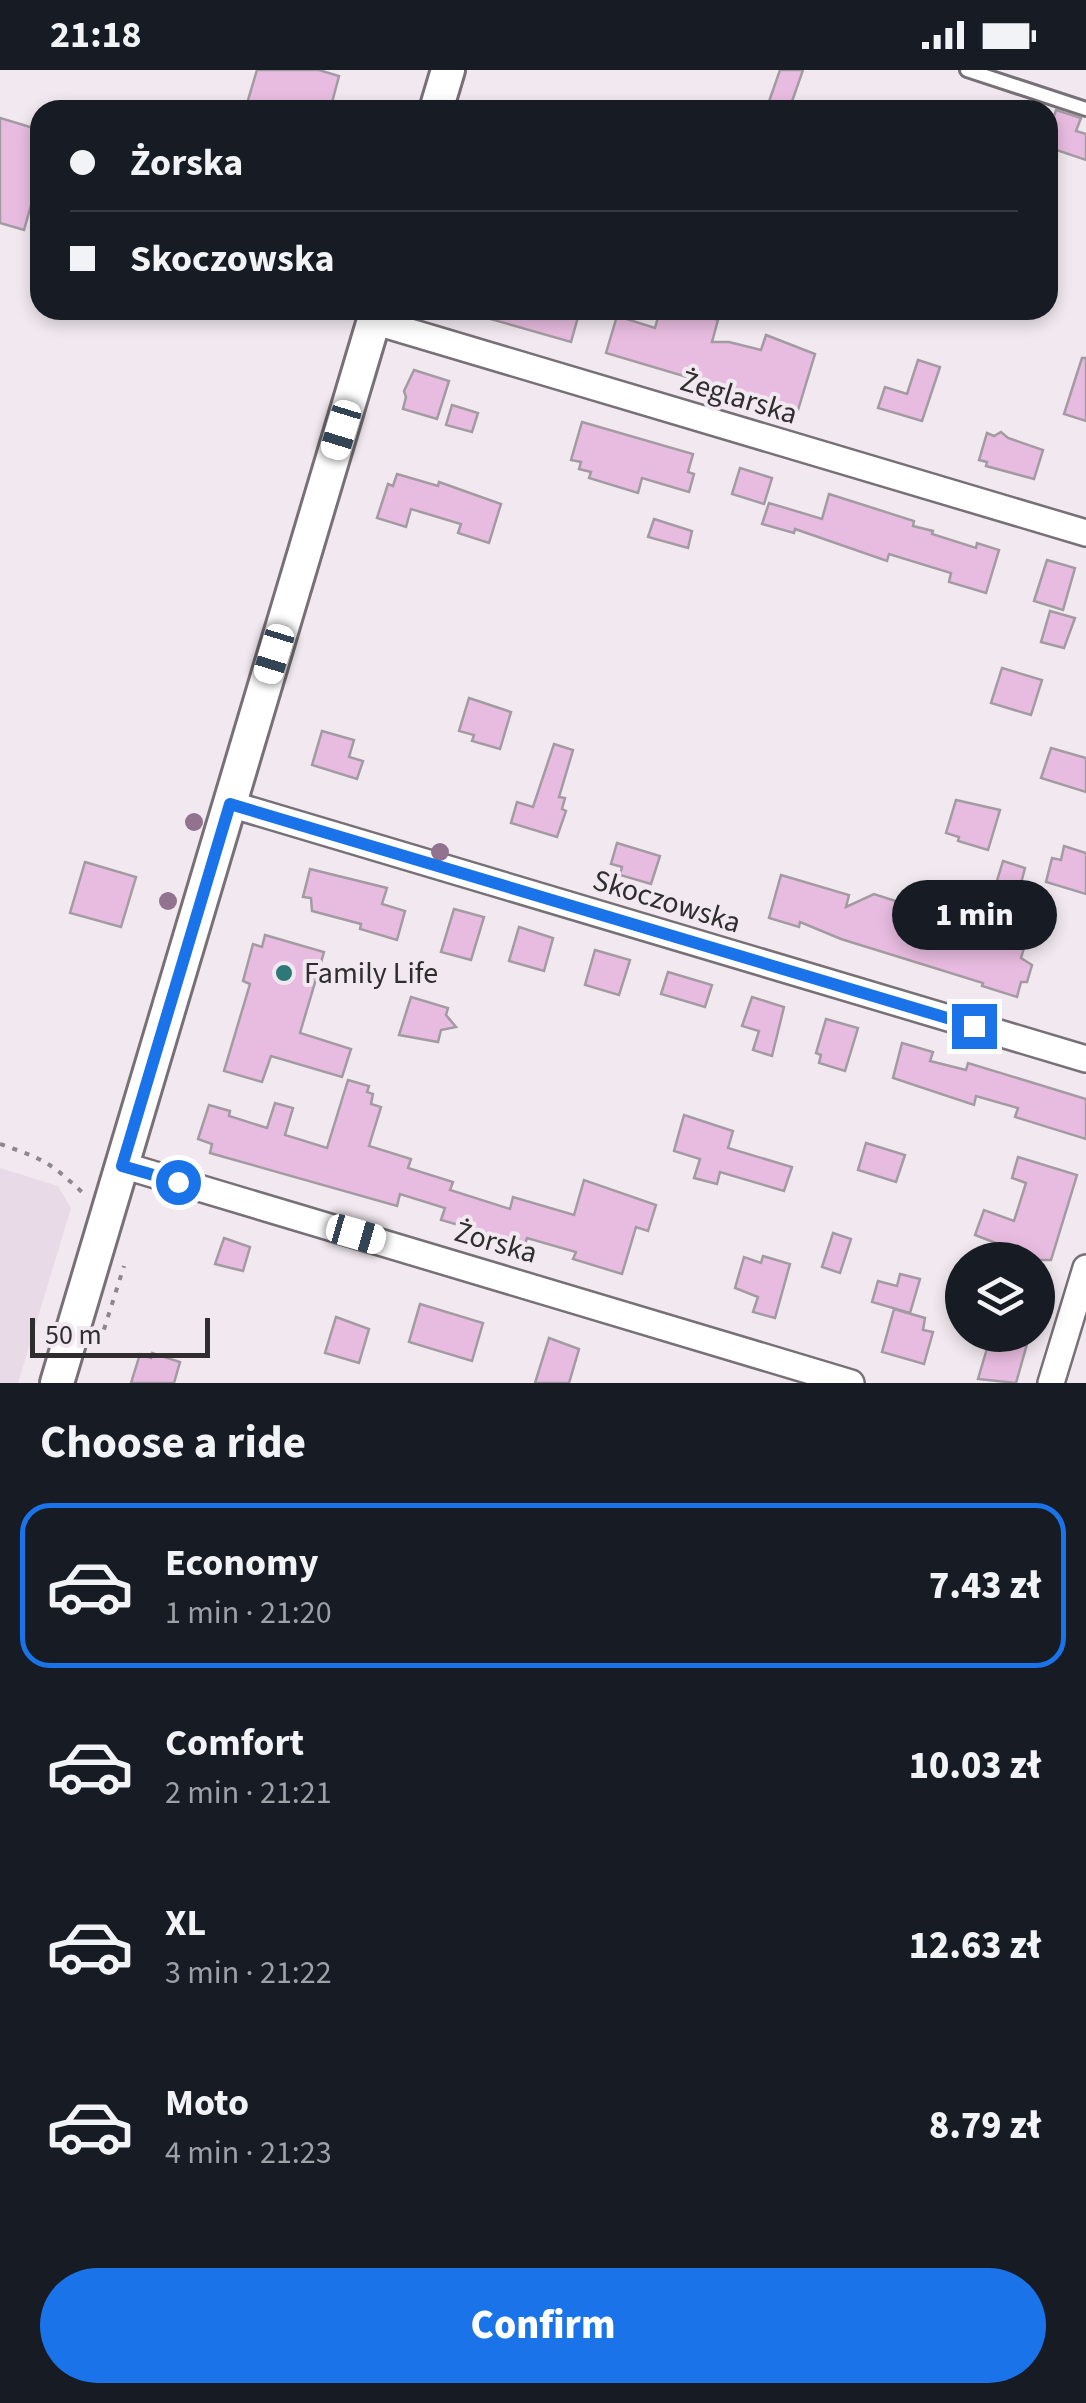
<!DOCTYPE html>
<meta charset="utf-8">
<style>
:root{--surface:#171b24;--page:#242831;--text:#f1f3f6;--muted:#9ea1a6;--line:#363941;--accent:#1a73e8}
body{margin:0;font-family:"Source Sans 3",sans-serif;background:var(--page);color:var(--text);height:100vh;display:flex;flex-direction:column;font-size:38px;white-space:nowrap}
*{box-sizing:border-box;margin:0}
p{font-size:32px;color:var(--muted)}
.icon{flex:none;width:55px;height:55px;fill:none;stroke:currentColor;stroke-width:2;stroke-linecap:round;stroke-linejoin:round}
.map{position:relative;height:1313px;overflow:hidden}
.side{display:flex;flex-direction:column;background:var(--surface);flex:1}
.side>*{flex:none}
.banner{position:absolute;left:30px;top:30px;width:1028px;height:220px;border-radius:30px;box-shadow:0 5px 15px #0003;display:grid;align-content:center;height:220px;padding:0 40px;background:var(--surface)}
.buttons{position:absolute;left:945px;top:1172px;display:grid;gap:20px}
.buttons a{display:grid;place-items:center;width:110px;height:110px;border-radius:50%;background:var(--surface);box-shadow:0 5px 15px #0003;font-size:50px}
.scale{position:absolute;left:30px;bottom:25px;width:180px;box-sizing:border-box;padding-left:10px;border:5px solid #302d2f;border-top:0;font-size:28px;line-height:35px;white-space:nowrap;color:#302d2f;-webkit-text-stroke:8px #f1e9ef;paint-order:stroke}
.end{position:absolute;width:45px;height:45px;margin:-22px;border:12px solid #1a73e8;background:#fff;box-shadow:0 0 0 5px #fff}
.from{border-radius:50%}
.bubble{position:absolute;height:70px;border-radius:35px;background:var(--surface);box-shadow:0 5px 15px #0003;font-size:32px;font-weight:800;line-height:70px;text-align:center}
.car{position:absolute;width:30px;height:60px;margin:-30px -15px;border-radius:12px;box-shadow:0 0 8px 2px #0007;background:linear-gradient(#fff 24%,#345 0 40%,#fff 0 76%,#345 0 86%,#fff 0)}
.banner b{display:flex;align-items:center;gap:35px;height:95px;font-size:38px}
.banner b+b{border-top:2px solid var(--line)}
.banner i{width:25px;height:25px;background:var(--text)}
ul{padding:0;list-style:none}
li{display:flex;align-items:center;gap:30px;height:165px;margin:0 20px 15px;padding:0 20px;border:5px solid transparent;border-radius:30px}
li div{flex:1}
li b{display:block;font-size:38px}
li em{font-style:normal;font-weight:800}
li.selected{border-color:var(--accent)}
li>.icon{width:90px;height:90px;stroke-width:1.5}
h2{padding:0 40px;font-size:45px;line-height:120px}
.primary-button{display:flex;gap:20px;margin-top:auto;padding:20px 40px}
.primary-button a{flex:1;height:115px;border-radius:60px;background:var(--accent);color:#fff;font-size:40px;font-weight:800;line-height:115px;text-align:center}
.status{display:flex;justify-content:space-between;align-items:center;height:70px;padding:0 50px;background:var(--surface);direction:ltr}
.status svg{height:28px;fill:currentColor}
.map>svg:first-child{display:block}
.built{fill:#e8dae6}
.building{fill:#e8bce0;stroke:#a29ba1;stroke-width:2.5}
.lines{fill:none;stroke-linecap:round;stroke-linejoin:round}
.service-casing{stroke:#777076;stroke-width:18}
.minor-casing{stroke:#777076;stroke-width:30}
.tertiary-casing{stroke:#777076;stroke-width:38}
.path{stroke:#8c878b;stroke-width:4;stroke-dasharray:5 8;stroke-linecap:butt}
.service{stroke:#fff;stroke-width:12}
.minor{stroke:#fff;stroke-width:25}
.tertiary{stroke:#fff;stroke-width:32}
.tree{fill:#92728e}
.route{stroke:#1a73e8;stroke-width:12}
.poi-dot{fill:#2e7877;stroke:#f1e9ef;stroke-width:4}
.labels{text-anchor:middle;stroke-width:8;stroke-linejoin:round;paint-order:stroke}
.street-label{font-size:30px;fill:#302d2f;stroke:#f1e9ef}
.poi-label{font-size:30px;fill:#302d2f;stroke:#f1e9ef;text-anchor:start}
</style>
<div class="status"><b>21:18</b><svg viewBox="0 0 49 12"><path d="M0 12V9h3v3zM5 12V6h3v6zM10 12V3h3v9zM15 12V0h3v12zM26 1h20v11H26zM47 4h2v5h-2z"/></svg></div>
<div class="map">
<svg width="1086" height="1313" viewBox="0 0 1086 1313">
<rect width="100%" height="100%" fill="#f1e9ef"/>
<path class="built" d="M0,1098L58,1116L71,1138L18,1313H0Z"/>
<g class="building">
<path d="M257,0H319L339,6L330,40H245Z"/>
<path d="M780,0H803L789,40H766Z"/>
<path d="M1056,40L1081,48L1076,61L1086,64V90L1048,77V65Z"/>
<path d="M0,48L40,60V104L24,160L0,153Z"/>
<path d="M480,240H580L571,272L480,246Z"/>
<path d="M660,240H686L718,250L712,272H729L761,280L766,265L815,284L798,340L606,283L617,246L655,258Z"/>
<path d="M1082,288H1086V351L1064,344Z"/>
<path d="M918,290L940,297L922,351L878,338L885,317L907,324Z"/>
<path d="M414,300L449,311L437,349L403,339L406,327L404,321Z"/>
<path d="M452,335L478,343L472,362L446,355Z"/>
<path d="M582,352L693,384L688,402L694,404L689,422L642,408L638,423L589,408L591,402L579,399L581,392L571,390Z"/>
<path d="M1001,362L1008,368L1043,380L1034,409L986,396L987,392L979,390L987,363L994,366Z"/>
<path d="M740,398L772,408L764,434L732,424Z"/>
<path d="M397,404L438,416L439,412L501,434L489,473L458,463L461,454L411,439L406,457L377,448L388,414L393,416Z"/>
<path d="M829,424L914,451L913,456L933,461L932,464L976,478L977,473L999,480L986,523L949,512L951,503L889,484L887,491L795,459L794,463L762,454L769,433L822,449Z"/>
<path d="M654,449L692,461L688,478L648,467Z"/>
<path d="M1047,490L1075,498L1063,540L1034,531Z"/>
<path d="M1050,541L1075,548L1064,578L1041,572Z"/>
<path d="M1002,598L1042,610L1031,645L991,633Z"/>
<path d="M469,628L511,642L500,679L472,671L474,665L459,661Z"/>
<path d="M322,661L354,670L349,687L363,691L357,709L312,695Z"/>
<path d="M554,674L573,680L559,727L565,728L562,739L566,741L557,767L511,753L517,732L533,737Z"/>
<path d="M1051,678L1086,688V722L1041,708Z"/>
<path d="M956,730L1000,740L988,780L958,771L959,767L946,763Z"/>
<path d="M617,773L660,786L651,814L620,805L622,797L611,794Z"/>
<path d="M1064,776L1086,783V824L1046,812L1052,788L1061,790Z"/>
<path d="M1003,791L1025,798L1019,821L996,814Z"/>
<path d="M85,792L136,807L121,857L70,843Z"/>
<path d="M310,799L387,818L382,834L405,841L397,870L360,859L361,854L312,841L311,828L303,827Z"/>
<path d="M781,805L849,825L846,837L874,824L899,832L896,842L959,862L966,838L986,844L980,866L1024,878L1021,888L1032,895L1027,912H1021L1017,927L982,916L983,913L841,869L800,852L799,857L769,848Z"/>
<path d="M454,839L484,847L471,890L441,882Z"/>
<path d="M519,857L553,868L544,901L509,891Z"/>
<path d="M265,865L324,882L300,963L351,979L342,1007L271,986L262,1012L224,1001L250,914L243,911L253,874L262,877Z"/>
<path d="M595,880L630,890L619,925L585,915Z"/>
<path d="M668,902L712,915L705,937L661,924Z"/>
<path d="M411,927L448,938L446,945L456,957L441,960L438,972L399,965Z"/>
<path d="M752,927L784,937L772,986L753,980L759,961L742,956Z"/>
<path d="M826,949L858,958L845,1001L819,993L821,985L816,983Z"/>
<path d="M902,973L933,982L930,991L966,1000L968,993L1086,1029V1069L1015,1047L1018,1038L976,1026L974,1035L893,1008Z"/>
<path d="M348,1010L369,1016L367,1022L373,1024L371,1034L381,1037L369,1076L411,1089L408,1098L453,1112L450,1120L510,1139L513,1127L574,1145L584,1110L656,1135L648,1161L636,1157L622,1204L573,1189L576,1182L527,1168L525,1174L441,1150L445,1138L400,1124L397,1136L210,1083L212,1074L198,1069L209,1035L230,1041L229,1046L267,1058L275,1033L293,1038L285,1065L327,1078Z"/>
<path d="M684,1045L733,1061L728,1078L792,1097L784,1121L720,1102L717,1114L694,1108L700,1089L674,1081Z"/>
<path d="M866,1073L905,1085L896,1112L858,1100Z"/>
<path d="M1018,1087L1077,1105L1051,1190H1012L1014,1180L975,1165L984,1140L1014,1151L1026,1113L1012,1108Z"/>
<path d="M833,1163L851,1169L840,1203L822,1197Z"/>
<path d="M224,1168L250,1177L243,1201L215,1194Z"/>
<path d="M763,1186L790,1194L775,1248L753,1242L758,1227L735,1218L744,1187L761,1193Z"/>
<path d="M900,1204L920,1209L910,1243L872,1232L878,1211L897,1216Z"/>
<path d="M420,1234L483,1253L472,1291L409,1272Z"/>
<path d="M894,1239L925,1248L923,1260L933,1262L924,1294L882,1282Z"/>
<path d="M336,1247L369,1259L359,1293L325,1283Z"/>
<path d="M991,1265H1014L1012,1269L1027,1274L1016,1313L978,1309Z"/>
<path d="M549,1268L579,1279L569,1313H535Z"/>
<path d="M152,1283L180,1292L174,1313H131L140,1284L151,1288Z"/>
</g>
<g class="lines">
<g class="service-casing">
<path id="service" d="M967,0L1086,39"/>
</g>
<g class="minor-casing">
<g id="minor">
<path d="M373,251L1086,463"/>
<path d="M230,734L1086,989"/>
<path d="M122,1095L851,1313"/>
<path d="M1051,1313L1086,1198"/>
</g>
</g>
<g class="tertiary-casing">
<g id="tertiary">
<path d="M436,40L448,0"/>
<path d="M57,1313L377,240"/>
</g>
</g>
<g class="path">
<path d="M0,1074C44,1089 51,1093 84,1124"/>
<path d="M100,1272L124,1196"/>
</g>
<use href="#service" class="service"/>
<use href="#minor" class="minor"/>
<use href="#tertiary" class="tertiary"/>
</g>
<g class="tree">
<circle cx="194" cy="752" r="9"/>
<circle cx="440" cy="782" r="9"/>
<circle cx="168" cy="831" r="9"/>
</g>
<g class="lines">
<path class="route" d="M178,1112L122,1096L230,734L974,956"/>
</g>
<circle class="poi-dot" cx="284" cy="903" r="10"/>
<g class="labels">
<g class="street-label">
<text transform="translate(739 327) rotate(17)" y="10">Żeglarska</text>
<text transform="translate(667 831) rotate(17)" y="10">Skoczowska</text>
<text transform="translate(496 1172) rotate(16)" y="10">Żorska</text>
</g>
<g class="poi-label">
<text x="304" y="913">Family Life</text>
</g>
</g>
</svg>
<div class="buttons">
<a><svg class="icon" aria-label="layers" viewBox="0 0 24 24"><path d="M12 4l9 5-9 5-9-5zM3 14l9 5 9-5"/></svg></a>
</div>
<div class="scale">50 m</div>
<i class="end from" style="left:178px;top:1112px"></i>
<i class="end" style="left:974px;top:956px"></i>
<div class="bubble" style="left:892px;top:810px;width:165px">1 min</div>
<i class="car" style="left:341px;top:360px;rotate:197deg"></i>
<i class="car" style="left:274px;top:584px;rotate:197deg"></i>
<i class="car" style="left:356px;top:1164px;rotate:106deg"></i>
<div class="banner">
<b><i class="from"></i>Żorska</b>
<b><i></i>Skoczowska</b>
</div>
</div>
<section class="side">
<h2>Choose a ride</h2>
<ul>
<li class="selected"><svg class="icon" aria-label="car" viewBox="0 0 24 24"><path d="M5 17H2v-5l4-1 3-4h7l3 4 3 1v5h-3M9 17h6M6 11h13"/><circle cx="7" cy="17" r="2"/><circle cx="17" cy="17" r="2"/></svg><div><b>Economy</b><p>1 min · 21:20</p></div><em>7.43 zł</em></li>
<li><svg class="icon" aria-label="car" viewBox="0 0 24 24"><path d="M5 17H2v-5l4-1 3-4h7l3 4 3 1v5h-3M9 17h6M6 11h13"/><circle cx="7" cy="17" r="2"/><circle cx="17" cy="17" r="2"/></svg><div><b>Comfort</b><p>2 min · 21:21</p></div><em>10.03 zł</em></li>
<li><svg class="icon" aria-label="car" viewBox="0 0 24 24"><path d="M5 17H2v-5l4-1 3-4h7l3 4 3 1v5h-3M9 17h6M6 11h13"/><circle cx="7" cy="17" r="2"/><circle cx="17" cy="17" r="2"/></svg><div><b>XL</b><p>3 min · 21:22</p></div><em>12.63 zł</em></li>
<li><svg class="icon" aria-label="car" viewBox="0 0 24 24"><path d="M5 17H2v-5l4-1 3-4h7l3 4 3 1v5h-3M9 17h6M6 11h13"/><circle cx="7" cy="17" r="2"/><circle cx="17" cy="17" r="2"/></svg><div><b>Moto</b><p>4 min · 21:23</p></div><em>8.79 zł</em></li>
</ul>
<div class="primary-button"><a>Confirm</a></div>
</section>
